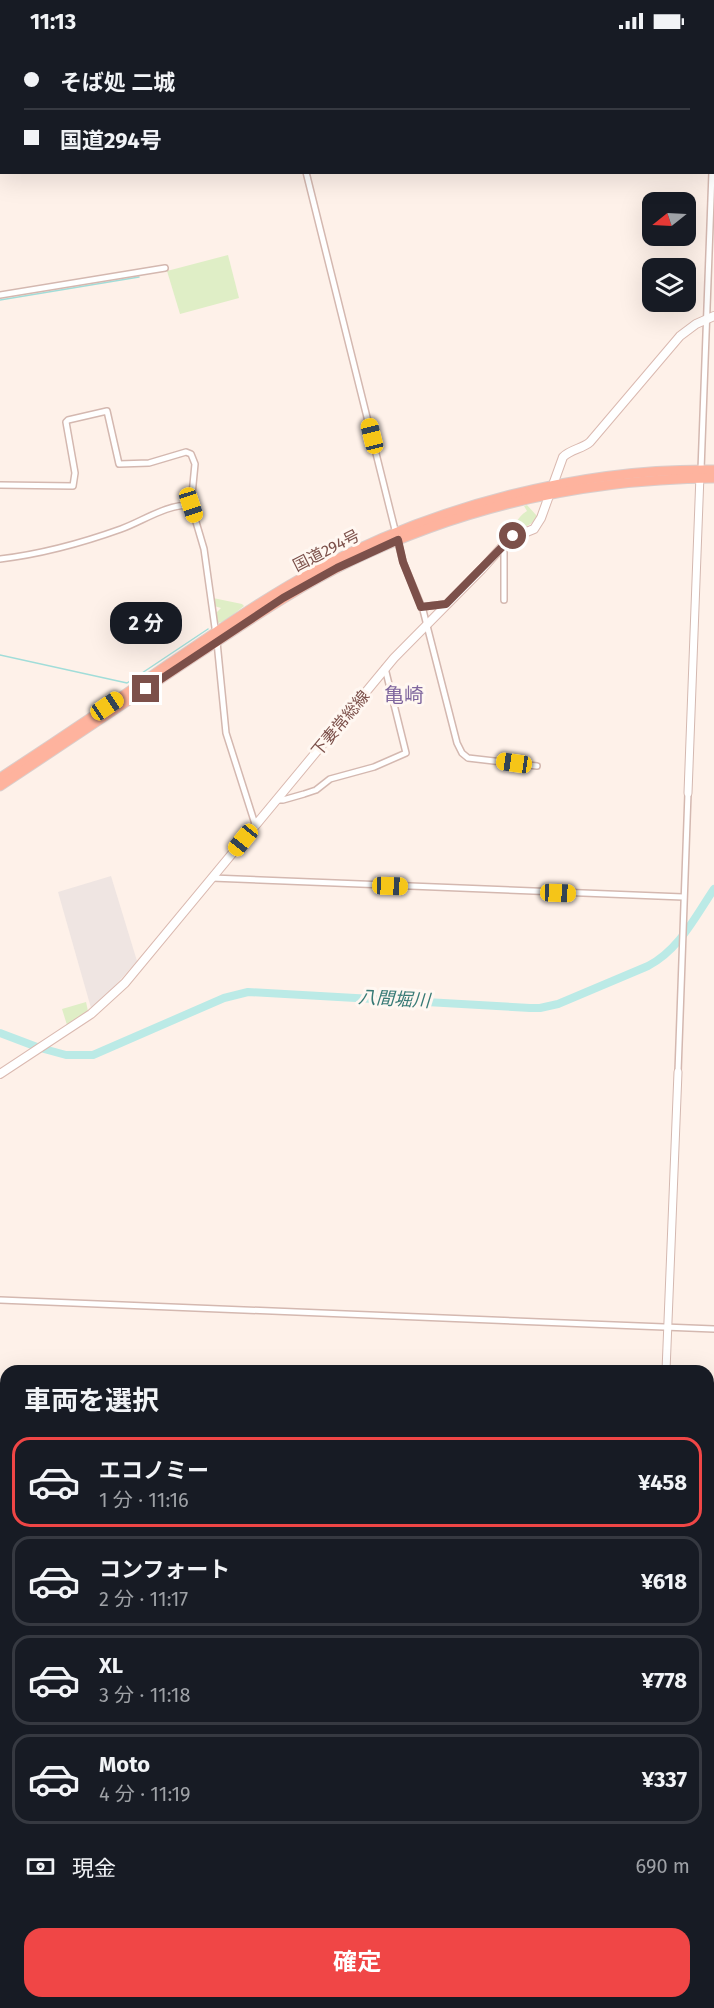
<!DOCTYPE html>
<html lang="ja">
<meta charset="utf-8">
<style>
:root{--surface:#171b24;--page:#242831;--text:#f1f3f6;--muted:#9ea1a6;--line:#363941;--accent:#f04646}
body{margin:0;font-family:"Fira Sans","Noto Sans JP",sans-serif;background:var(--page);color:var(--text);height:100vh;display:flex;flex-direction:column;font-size:22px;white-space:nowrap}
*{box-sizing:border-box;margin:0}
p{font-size:20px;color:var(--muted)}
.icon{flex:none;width:33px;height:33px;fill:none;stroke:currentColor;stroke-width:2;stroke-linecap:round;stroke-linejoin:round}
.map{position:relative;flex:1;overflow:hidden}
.drawer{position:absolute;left:0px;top:1323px;width:714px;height:644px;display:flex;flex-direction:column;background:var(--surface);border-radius:18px 18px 0 0;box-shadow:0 6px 24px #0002}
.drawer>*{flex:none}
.top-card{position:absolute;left:0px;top:0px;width:714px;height:132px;box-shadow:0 6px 24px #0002;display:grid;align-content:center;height:132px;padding:0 24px;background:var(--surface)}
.needle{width:39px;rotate:252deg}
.buttons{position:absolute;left:642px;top:150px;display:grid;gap:12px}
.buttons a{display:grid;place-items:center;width:54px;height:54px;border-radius:12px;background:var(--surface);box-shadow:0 6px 24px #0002;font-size:30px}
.end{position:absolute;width:27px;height:27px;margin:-14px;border:8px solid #7c504a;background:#fff;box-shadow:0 0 0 3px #fff}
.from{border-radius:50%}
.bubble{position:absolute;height:42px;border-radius:18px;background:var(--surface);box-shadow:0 6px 24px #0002;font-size:20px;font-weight:700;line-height:42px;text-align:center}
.car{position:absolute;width:18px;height:36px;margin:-18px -9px;border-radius:8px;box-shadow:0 0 4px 2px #0007;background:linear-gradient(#f5c518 24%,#345 0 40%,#f5c518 0 76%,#345 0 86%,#f5c518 0)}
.top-card b{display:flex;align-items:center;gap:21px;height:57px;font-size:22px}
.top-card b+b{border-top:2px solid var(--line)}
.top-card i{width:15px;height:15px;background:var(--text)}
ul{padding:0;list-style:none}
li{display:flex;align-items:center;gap:18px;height:90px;margin:0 12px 9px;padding:0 12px;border:3px solid var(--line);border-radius:18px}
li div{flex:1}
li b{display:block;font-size:22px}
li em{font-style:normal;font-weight:700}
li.current{border-color:var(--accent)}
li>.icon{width:54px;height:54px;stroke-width:1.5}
h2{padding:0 24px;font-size:27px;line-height:72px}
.pay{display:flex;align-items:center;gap:15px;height:66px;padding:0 24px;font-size:22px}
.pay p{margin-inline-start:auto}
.action{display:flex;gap:12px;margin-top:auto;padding:12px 24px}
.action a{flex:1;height:69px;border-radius:18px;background:var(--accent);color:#fff;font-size:24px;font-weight:700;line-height:69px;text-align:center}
.status{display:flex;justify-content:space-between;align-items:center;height:42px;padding:0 30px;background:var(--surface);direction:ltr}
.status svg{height:16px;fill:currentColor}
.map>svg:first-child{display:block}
.industrial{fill:#efe5e2}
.green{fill:#dfeec6}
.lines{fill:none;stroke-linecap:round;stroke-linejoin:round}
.stream{stroke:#a1ddd9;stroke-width:1.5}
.river{stroke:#bbeae6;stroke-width:8}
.minor-casing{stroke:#d4b8b0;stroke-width:8}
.tertiary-casing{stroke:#d4b8b0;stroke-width:9}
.secondary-casing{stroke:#dab9b0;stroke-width:10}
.trunk-casing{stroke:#dacecc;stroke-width:11}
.minor{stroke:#fff;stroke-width:5}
.tertiary{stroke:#fff;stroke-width:7}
.secondary{stroke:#fff;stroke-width:8}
.trunk{stroke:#feb39e;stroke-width:9}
.route{stroke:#7c504a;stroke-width:8}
.labels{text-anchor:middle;stroke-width:6;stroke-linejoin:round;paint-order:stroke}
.street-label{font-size:16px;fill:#7c504a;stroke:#fff7f1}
.water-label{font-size:18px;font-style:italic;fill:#387a76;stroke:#fff7f1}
.quarter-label{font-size:20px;fill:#7f669e;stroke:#fff7f1}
</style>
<div class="status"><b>11:13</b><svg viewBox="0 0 49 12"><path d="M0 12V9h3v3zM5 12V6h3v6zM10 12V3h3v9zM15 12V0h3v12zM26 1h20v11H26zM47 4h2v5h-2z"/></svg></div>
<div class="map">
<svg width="714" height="1966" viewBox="0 0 714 1966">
<rect width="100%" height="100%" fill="#fef1e9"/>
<path class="industrial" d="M111,834L137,919L113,946L91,966L58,850Z"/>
<g class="green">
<path d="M228,213L239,256L180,272L167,229Z"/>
<path d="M527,463L537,474C531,487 517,485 507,494L505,487C519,483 516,475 527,469L524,464Z"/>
<path d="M213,556L242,562L244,564L225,579L218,581L216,571L221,566L214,564Z"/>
<path d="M86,960L88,969L67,983L62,967Z"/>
</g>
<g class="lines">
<g class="stream">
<path d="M0,258L139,235"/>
<path d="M0,613L127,641L208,587"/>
<path d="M0,1952H1"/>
<path d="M115,1966L122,1964"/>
</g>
<g class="river">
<path d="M0,991L37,1005"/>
<path d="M44,1007L66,1013H93L224,956L248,950L530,966H540L558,962L648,924C679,908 695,875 714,847"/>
</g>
<g class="minor-casing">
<g id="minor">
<path d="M712,124L714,87"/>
<path d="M306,130L403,520L423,568L457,701L462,711L468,716L537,724"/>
<path d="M0,253L165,226"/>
<path d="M701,428L712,130"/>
<path d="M0,443L73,444L75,431L66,380L68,378L107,369L119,422L149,421L186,410L191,412L195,422L191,463"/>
<path d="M502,504L504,510V558"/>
<path d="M0,517C42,512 82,501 121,487C143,479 167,462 191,463L204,507L217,600L226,691L255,782"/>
<path d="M421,565L446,562"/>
<path d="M277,758H283L304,752L316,748L330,737L374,725L406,711L385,626"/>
<path d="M212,836L683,855"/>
<path d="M678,1030L688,751"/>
<path d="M0,1258L714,1287"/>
<path d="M0,1429L6,1427"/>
<path d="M0,1505L6,1503"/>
<path d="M0,1520L6,1540"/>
<path d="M708,1713H714"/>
<path d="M0,1735L6,1734"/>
<path d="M0,1863L6,1869"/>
<path d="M46,1960L48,1966"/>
<path d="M128,1960L130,1966"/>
<path d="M178,1960L181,1966"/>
<path d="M223,1960L225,1966"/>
<path d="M641,1960V1966"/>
<path d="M3,1966L6,1943"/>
<path d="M100,1966L118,1960"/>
</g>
</g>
<g class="tertiary-casing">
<g id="tertiary">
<path d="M688,751L700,433"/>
<path d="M666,1329L678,1030"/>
</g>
</g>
<g class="secondary-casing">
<path id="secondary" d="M0,1032L91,972L125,941L394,616L482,527L509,497L534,487L541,476L563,415C571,407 582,407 590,400L680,294L696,282L714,274"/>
</g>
<g class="trunk-casing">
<g id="trunk">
<path d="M0,736C57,699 113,661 169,622C218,589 266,555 318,527C436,464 580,426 714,428"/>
<path d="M0,744C64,701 128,659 192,616C244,582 295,546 351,519C464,464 588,437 714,436"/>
</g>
</g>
<use href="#minor" class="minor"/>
<use href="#tertiary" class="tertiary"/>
<use href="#secondary" class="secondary"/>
<use href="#trunk" class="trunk"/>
</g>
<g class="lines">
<path class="route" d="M146,647L283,556L337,526L398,498L403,520L421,565L446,562L513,494"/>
</g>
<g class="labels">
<g class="street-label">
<text transform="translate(326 508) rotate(-27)" y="6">国道294号</text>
<text transform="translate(340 681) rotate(-50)" y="6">下妻常総線</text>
</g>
<g class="water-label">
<text transform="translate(394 957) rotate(3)" y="6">八間堀川</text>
</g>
<g class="quarter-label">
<text x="404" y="660">亀崎</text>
</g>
</g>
</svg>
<div class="buttons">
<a><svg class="needle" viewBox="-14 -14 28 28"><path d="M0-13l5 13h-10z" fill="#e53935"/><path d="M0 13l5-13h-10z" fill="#9ea1a6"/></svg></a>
<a><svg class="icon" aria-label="layers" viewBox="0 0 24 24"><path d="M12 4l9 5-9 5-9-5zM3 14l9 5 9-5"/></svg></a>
</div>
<i class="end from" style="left:513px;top:494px"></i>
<i class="end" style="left:146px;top:647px"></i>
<div class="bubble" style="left:110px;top:560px;width:72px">2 分</div>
<i class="car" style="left:372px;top:394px;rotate:346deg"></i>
<i class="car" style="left:191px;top:463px;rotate:162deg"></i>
<i class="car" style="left:107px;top:664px;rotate:56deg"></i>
<i class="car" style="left:514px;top:721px;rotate:278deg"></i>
<i class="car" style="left:243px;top:798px;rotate:219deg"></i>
<i class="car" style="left:390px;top:844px;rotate:92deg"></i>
<i class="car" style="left:558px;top:851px;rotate:92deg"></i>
<div class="top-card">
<b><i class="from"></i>そば処 二城</b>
<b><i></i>国道294号</b>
</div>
<section class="drawer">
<h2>車両を選択</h2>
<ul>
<li class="current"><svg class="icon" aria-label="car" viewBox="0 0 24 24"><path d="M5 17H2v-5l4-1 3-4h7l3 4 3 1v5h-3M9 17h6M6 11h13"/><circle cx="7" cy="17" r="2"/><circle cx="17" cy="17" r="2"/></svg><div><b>エコノミー</b><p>1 分 · 11:16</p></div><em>¥458</em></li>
<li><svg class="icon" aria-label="car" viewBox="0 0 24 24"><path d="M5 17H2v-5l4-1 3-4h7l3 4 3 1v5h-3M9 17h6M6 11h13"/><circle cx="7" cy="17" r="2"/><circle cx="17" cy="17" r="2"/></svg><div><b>コンフォート</b><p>2 分 · 11:17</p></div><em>¥618</em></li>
<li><svg class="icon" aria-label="car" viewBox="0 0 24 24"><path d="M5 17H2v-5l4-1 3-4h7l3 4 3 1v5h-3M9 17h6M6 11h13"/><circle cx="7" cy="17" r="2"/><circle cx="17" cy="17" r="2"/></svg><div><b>XL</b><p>3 分 · 11:18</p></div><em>¥778</em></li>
<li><svg class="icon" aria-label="car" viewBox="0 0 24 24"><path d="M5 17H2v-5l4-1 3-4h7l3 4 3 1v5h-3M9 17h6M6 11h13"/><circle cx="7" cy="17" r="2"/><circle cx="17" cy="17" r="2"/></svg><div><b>Moto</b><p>4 分 · 11:19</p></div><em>¥337</em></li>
</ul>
<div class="pay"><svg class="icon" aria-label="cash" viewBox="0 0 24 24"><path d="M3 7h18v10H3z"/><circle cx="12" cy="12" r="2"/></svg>現金<p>690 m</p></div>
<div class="action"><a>確定</a></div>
</section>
</div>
